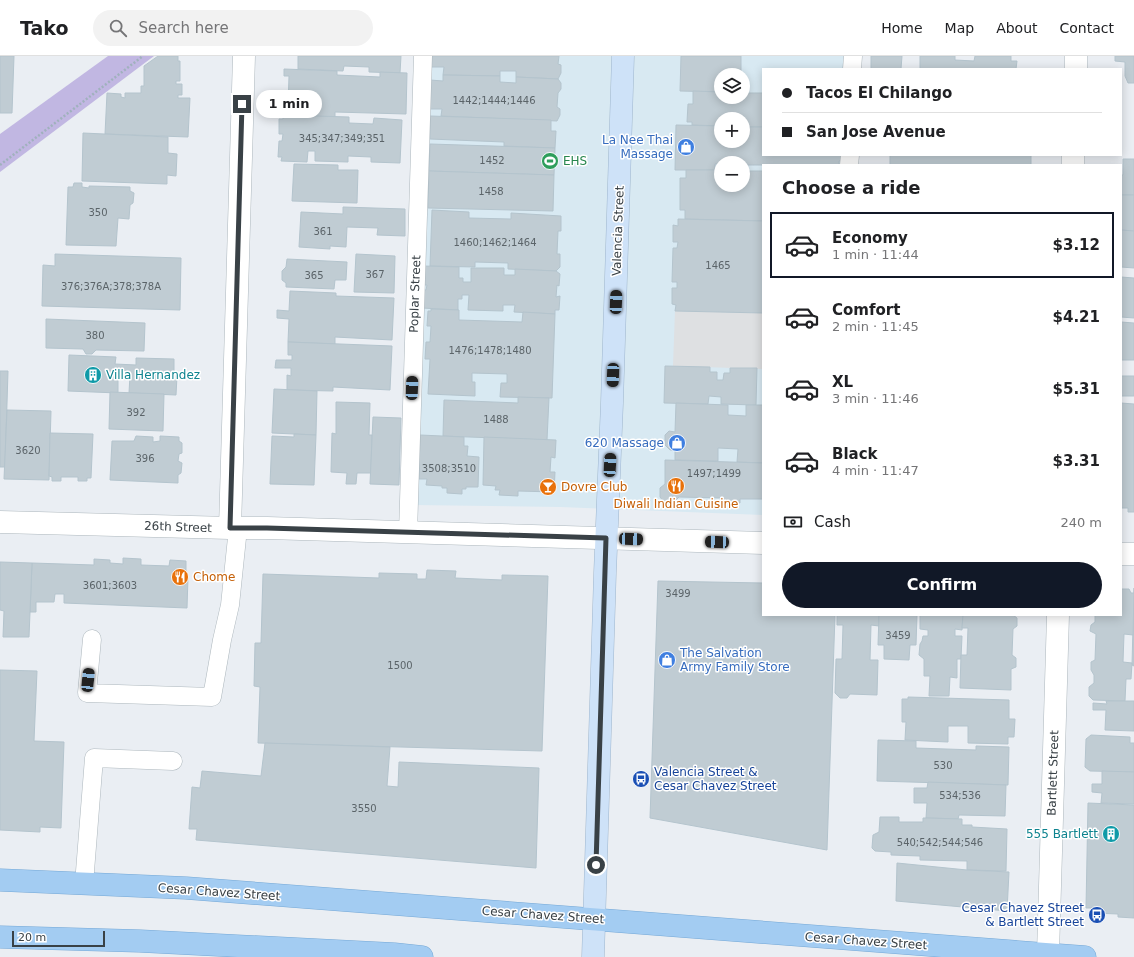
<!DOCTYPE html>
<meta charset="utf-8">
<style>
:root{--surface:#fff;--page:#f2f2f2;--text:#202124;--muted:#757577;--line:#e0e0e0;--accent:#111827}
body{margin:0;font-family:"DejaVu Sans",sans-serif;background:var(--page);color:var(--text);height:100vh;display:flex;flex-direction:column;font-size:15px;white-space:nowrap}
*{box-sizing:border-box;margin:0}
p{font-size:13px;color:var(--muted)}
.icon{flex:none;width:22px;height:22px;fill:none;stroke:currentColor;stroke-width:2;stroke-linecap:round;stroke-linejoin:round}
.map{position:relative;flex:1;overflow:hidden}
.sheet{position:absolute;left:762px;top:108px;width:360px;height:452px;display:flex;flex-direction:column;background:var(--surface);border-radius:0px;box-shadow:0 2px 10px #0003}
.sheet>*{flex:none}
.hud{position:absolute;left:762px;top:12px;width:360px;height:88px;border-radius:0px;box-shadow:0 2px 10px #0003;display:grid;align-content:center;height:88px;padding:0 20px;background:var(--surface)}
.buttons{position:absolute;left:714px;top:12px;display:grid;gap:8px}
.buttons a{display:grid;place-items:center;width:36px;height:36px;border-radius:50%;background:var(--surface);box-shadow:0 2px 10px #0003;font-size:20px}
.scale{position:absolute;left:12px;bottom:10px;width:93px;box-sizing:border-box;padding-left:4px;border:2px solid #394146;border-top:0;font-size:11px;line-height:14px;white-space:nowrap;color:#394146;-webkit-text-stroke:3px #fff;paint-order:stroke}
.end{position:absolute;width:18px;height:18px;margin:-9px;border:5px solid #394146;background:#fff;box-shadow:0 0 0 2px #fff}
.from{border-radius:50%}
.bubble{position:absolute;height:28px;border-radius:14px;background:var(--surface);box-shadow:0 2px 10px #0003;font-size:13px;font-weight:600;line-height:28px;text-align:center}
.car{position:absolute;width:12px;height:24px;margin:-12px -6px;border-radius:5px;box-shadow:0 0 3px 1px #0007;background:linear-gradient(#222 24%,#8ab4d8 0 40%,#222 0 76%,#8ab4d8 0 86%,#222 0)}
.hud b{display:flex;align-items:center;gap:14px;height:38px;font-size:15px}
.hud b+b{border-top:1px solid var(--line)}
.hud i{width:10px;height:10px;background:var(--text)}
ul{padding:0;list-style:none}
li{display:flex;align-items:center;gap:12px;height:66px;margin:0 8px 6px;padding:0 12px;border:2px solid transparent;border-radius:0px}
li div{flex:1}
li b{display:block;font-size:15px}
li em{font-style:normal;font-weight:600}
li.selected{border-color:var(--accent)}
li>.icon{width:36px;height:36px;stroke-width:1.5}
h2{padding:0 20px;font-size:18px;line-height:48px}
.pay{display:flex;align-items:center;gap:10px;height:44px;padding:0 20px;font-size:15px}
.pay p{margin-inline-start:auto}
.primary-button{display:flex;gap:8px;margin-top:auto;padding:8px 20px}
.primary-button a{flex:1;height:46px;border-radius:24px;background:var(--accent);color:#fff;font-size:16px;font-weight:600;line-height:46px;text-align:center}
header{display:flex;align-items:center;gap:24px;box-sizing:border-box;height:56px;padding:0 20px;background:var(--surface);border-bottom:1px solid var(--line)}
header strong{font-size:19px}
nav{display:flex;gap:22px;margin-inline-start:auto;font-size:14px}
.search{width:280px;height:36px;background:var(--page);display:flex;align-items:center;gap:10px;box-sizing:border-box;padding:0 14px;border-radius:22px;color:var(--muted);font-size:15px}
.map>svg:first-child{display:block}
.commercial{fill:#d8e9f2;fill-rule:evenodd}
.green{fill:#c1b7e2}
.parking{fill:#dee0e2}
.building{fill:#c0ccd3;stroke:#b4c4cd}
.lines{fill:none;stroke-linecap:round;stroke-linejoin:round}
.lane-casing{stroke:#adb7bd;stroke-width:19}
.street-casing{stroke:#adb7bd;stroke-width:23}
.secondary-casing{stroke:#9fb6cd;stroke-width:23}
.primary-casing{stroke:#75a8d6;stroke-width:23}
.path{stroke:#a0b1bd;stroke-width:2.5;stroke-dasharray:2 2;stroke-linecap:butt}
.lane{stroke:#fff;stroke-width:18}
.street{stroke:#fff;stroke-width:22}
.secondary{stroke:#cee2f8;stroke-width:22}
.primary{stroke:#a3ccf2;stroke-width:22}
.route{stroke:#394146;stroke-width:5}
.labels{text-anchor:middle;stroke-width:3;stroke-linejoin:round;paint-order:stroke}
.number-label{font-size:10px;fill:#5b6469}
.shop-label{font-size:12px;fill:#366cbe;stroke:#fff;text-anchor:end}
.leisure-label{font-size:12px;fill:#27864d;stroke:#fff;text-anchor:start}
.street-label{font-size:12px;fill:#394146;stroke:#fff}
.culture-label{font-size:12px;fill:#0d838f;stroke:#fff;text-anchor:start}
.food-label{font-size:12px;fill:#c56008;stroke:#fff;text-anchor:start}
.transit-label{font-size:12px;fill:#164399;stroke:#fff;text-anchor:start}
</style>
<header>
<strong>Tako</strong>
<div class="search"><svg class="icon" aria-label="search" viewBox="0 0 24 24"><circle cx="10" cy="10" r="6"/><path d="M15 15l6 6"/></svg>Search here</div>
<nav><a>Home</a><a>Map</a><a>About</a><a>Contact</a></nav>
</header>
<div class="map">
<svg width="1134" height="901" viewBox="0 0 1134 901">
<rect width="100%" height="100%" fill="#eaeef3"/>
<path class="commercial" d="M427,0H847V13H763V99H844L843,109H763V459L560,451L413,449ZM721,19H743V41H721ZM721,63H743V85H721ZM721,107H743V129H721Z"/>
<path class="green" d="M108,0H154L0,116V78Z"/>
<path class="parking" d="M675,255L763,257V313L673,310Z"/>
<g class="building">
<path d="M0,0H14L12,57H0Z"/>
<path d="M158,0H178V5H180V25H176V28H182V39H178V42H190L188,81L105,78L107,37L121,38V41L125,42V37H141V30H144V10Z"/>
<path d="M298,0H401L400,17L369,16V11L344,10L343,15L298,13Z"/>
<path d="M431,0H559L558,8L561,9V17L558,23L516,21V15H500V20L443,19L444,11H431Z"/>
<path d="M681,0H741V19H721V36L680,35Z"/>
<path d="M871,0H902L901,13H871Z"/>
<path d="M920,0H955V4L974,5L975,0H1011V5H1017L1016,13H920Z"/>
<path d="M1115,0H1134V27H1128L1125,20V6L1115,5Z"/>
<path d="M284,13L337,15V19L380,21V16L407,17L406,58L335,56V61L282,59V51L288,52L289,20H284Z"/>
<path d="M443,19L500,20V26L516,27V21L558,23L561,27V33L558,37L557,51L560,53V59L557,65L441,60L442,53H429L430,24L443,25Z"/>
<path d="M693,35L721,36V41H743V37H763V71H743V63H721V70L692,69V66H687L688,48H693Z"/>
<path d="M283,59L349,61V67L373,68L374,62L402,64L400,107L371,106V101L348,100V106L315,105V95H308L307,106L281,105L282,101H278L279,85H282L283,78H279V63H283Z"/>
<path d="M430,60L551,64V75H556L555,92L504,90V86L430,83Z"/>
<path d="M676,69L721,70V85H743V71H763V99H846V105H839V109H743V107H721V108H715V114H675Z"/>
<path d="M83,77L168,81V97L177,98L176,120L167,119V128L82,125Z"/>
<path d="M430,88L555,92L554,119L429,115Z"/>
<rect x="890" y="99" width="141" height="10"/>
<path d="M1123,103H1134V139H1121V119H1123Z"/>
<path d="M294,108L338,109V114H358L357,147L292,145Z"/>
<path d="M686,114H721V129H743V115H763V165L685,163V154H680V122H686Z"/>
<path d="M429,115L554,119L553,155L428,152Z"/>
<path d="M74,127H82V131L89,132V130L130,131V135L134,137L133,147L130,149L129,163L118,162L116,190L66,189L68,131H73Z"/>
<path d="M1121,139H1134V175L1121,174Z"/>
<path d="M343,151L405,153V180L377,179L378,172L347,171L346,191L330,190V193L299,191L301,156L343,158Z"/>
<path d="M432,154L469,156V162L511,163V157L561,160V175H558L557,198H560V211L556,215L508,213V207L475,206V211L430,210Z"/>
<path d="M678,163L763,165V257L675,255L676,249L672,248V232H677V226H672L673,192H677L678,186H673V169L678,170Z"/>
<path d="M1121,174L1134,175V212L1121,211Z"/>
<path d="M55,198L181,202L180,254L42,250L43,209L55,210Z"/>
<path d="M356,198L395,200L394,237L354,236Z"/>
<path d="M287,203L347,206L346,224H335L334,233L286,231V227L282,224V215L286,211Z"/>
<path d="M423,210L459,211V222H463V226H471V212H504V219H515V213L556,215L560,218L559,230L557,229L556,241L560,240L559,254H555V258L514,256L515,249H503V255L468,254L469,239H462V243H458V254L422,252V234H426L427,229H422Z"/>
<path d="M1121,221L1134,222V262L1121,261Z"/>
<path d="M290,235L336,237V240L394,242L392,284L335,281V288L288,286L289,263L277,262V254L289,255Z"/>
<path d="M431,253L459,254V264L522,266L523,256L555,258L552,342L500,341L501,327H507V318L472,317V326H475V340L428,338L430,303H425L426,286H430L431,270H427L428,255H431Z"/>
<path d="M46,263L145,267L144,295L96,294L92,298H86L83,293L46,292Z"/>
<path d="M1121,266L1134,267V304H1121Z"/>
<path d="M288,286L392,290L390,334L333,331V335L287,334V319L291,320V312H275L276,304H292V299H288Z"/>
<path d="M69,299L116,301L115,308L136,309V302L174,303V320H177L176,339L129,337L130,319H118V337L68,335Z"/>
<path d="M665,310L710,311V316H717V324H723L724,317H730V312H757L756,349L721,348V341L709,340L708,348L664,347Z"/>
<path d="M0,315H8L5,411H0Z"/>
<rect x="1121" y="320" width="13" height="20"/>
<path d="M274,333L317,335L316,379L272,377Z"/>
<path d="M110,336L164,338L163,375L109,373Z"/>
<path d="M518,341L549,342L547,384L443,380L444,344L518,347Z"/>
<path d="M336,346L370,347L369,379H372L371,417H357L356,428H346L347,417L331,416L332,377L336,378Z"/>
<path d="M676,347L728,349V359L746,360V349H763V407L737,406L738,393L718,392V405L675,404V394H670L665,389V379L669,375L675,376Z"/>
<path d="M1121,347L1134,348V456H1128V452H1121Z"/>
<path d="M7,354L51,355L49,424L4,423Z"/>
<path d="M373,361L401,362L399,429L370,428Z"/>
<path d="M50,377L93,378L91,422H87V425H78V421H61V425H52V421L49,420Z"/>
<path d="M294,378L316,379L314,429L270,428L272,380L294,381Z"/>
<path d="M420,379L464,381V390H468L467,400L479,401L478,431H466V433H462V438L447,437V432H442V430L426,429L427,423H419Z"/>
<path d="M136,380L153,381V386L160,385V380L179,381V385L182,387V397L179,398L178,405L182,407L181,417L178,419V427L110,424L112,385H134Z"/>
<path d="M484,381L556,384L555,402L551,401L550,416H555L554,436L518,435V440L499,439L500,434H495L496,430L483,429Z"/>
<path d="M665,404L763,407V443H740V447H722V442L679,441L674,446H664L660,441V432L665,428Z"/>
<path d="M123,502L141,503V509L169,510L170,504L186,505V520L188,521L187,552L64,547V538H55L54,546H36V556H30L32,507L94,509V503L110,504V507L123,508Z"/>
<path d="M0,506L32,507L29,581H3L4,555L0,554Z"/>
<path d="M427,514L456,515L455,522L502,524V519L548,520L542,695L258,687L260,631L254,630L255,587H261L263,518L379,522V517L417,518V523H426Z"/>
<path d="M658,525L763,527V559H835L827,794L650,762Z"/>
<path d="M1134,532V610L1132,609Z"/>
<path d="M1121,533H1129L1131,537H1134L1133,579L1124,578L1123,606L1132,607L1131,623H1126L1125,645L1093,644L1089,640V631L1094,627V619L1091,614V606L1095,604L1096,578L1090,575L1091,569L1095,566V559H1121Z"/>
<path d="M837,559H879V570L871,569L870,604H878L877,639L850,638L847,642H840L835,637L836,603H842L843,569H837Z"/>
<path d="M879,559H917L916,589H910L909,604L884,603V589H878Z"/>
<path d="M920,559H963L962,574L955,573V580H962L961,603H957V622L950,621L949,640H929L930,620H924V603L919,599L920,588L922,585L923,580H928V574L920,573Z"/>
<path d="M963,559H1013L1017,562V570L1013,573L1012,599L1016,602V611L1011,613V634L960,632L961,599H967L968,572H962Z"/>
<path d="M0,614L37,615L34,685L64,686L61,772L40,771V776L0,774Z"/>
<path d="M908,641L1009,644V663H1015L1014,681H1008V688L968,687V670H948V686L905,684L906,666H902V643H908Z"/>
<path d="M1106,645H1134V675L1105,674L1106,654H1093V647L1107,648Z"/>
<path d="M1091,679L1130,681V687H1134V716L1090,715L1085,711L1086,683Z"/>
<path d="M878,684L916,685V692L976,694V690L1009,691L1008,729L877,725Z"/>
<path d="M265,687L390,691L387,730L398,731L399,706L539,712L536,812L196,784L197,773H189L192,731L200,732L202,715L261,720Z"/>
<path d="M1102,715L1134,716V748L1101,747L1102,737L1092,736V728H1102Z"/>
<path d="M928,726L1006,729L1005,760L959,759L958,763L926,762L927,747H914V732H927Z"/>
<path d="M1088,747L1134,749V862L1118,861V858L1094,857V852H1086Z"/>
<path d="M880,761H899V766H923V762H926L962,763V769H972V771L1007,773L1006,815L967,814V805L920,804V800L891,799V796L875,795L872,792L873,779L879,776Z"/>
<path d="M897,807L967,814L1009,816L1007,855L896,845Z"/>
</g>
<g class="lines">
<g class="lane-casing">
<g id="lane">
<path d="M852,13L853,0"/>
<path d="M849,109L850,99"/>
<path d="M408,477L423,0"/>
<path d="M92,583L87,637L212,641L222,584L230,549L238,472"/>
<path d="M84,828L94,702L173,705"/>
</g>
</g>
<g class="street-casing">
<g id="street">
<path d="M1076,13V0"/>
<path d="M1073,109V99"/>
<path d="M0,466L230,472H267L763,487"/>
<path d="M230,472L244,0"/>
<path d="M1121,498H1134"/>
<path d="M1048,898L1058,559"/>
</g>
</g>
<g class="secondary-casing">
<path id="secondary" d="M593,901L605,517L612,347L623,0"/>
</g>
<g class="primary-casing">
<g id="primary">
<path d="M0,824L186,832L1085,901"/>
<path d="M0,881L140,885L394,898L422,901"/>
</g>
</g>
<path class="path" d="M0,109L143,0"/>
<use href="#lane" class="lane"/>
<use href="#street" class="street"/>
<use href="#secondary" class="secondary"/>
<use href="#primary" class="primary"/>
</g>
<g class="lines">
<path class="route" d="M242,48L230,472H267L606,482L596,809"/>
</g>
<defs>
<g id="shop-disc" transform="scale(0.9)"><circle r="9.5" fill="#3f7fe0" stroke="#fff"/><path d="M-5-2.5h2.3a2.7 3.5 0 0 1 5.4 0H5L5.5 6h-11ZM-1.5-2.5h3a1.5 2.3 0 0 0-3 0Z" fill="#fff"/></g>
<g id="stadium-disc" transform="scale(0.9)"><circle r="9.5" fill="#2e9e5b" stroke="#fff"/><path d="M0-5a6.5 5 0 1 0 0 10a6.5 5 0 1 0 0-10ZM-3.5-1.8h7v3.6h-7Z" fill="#fff"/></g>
<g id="building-disc" transform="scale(0.9)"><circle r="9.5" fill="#0f9aa8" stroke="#fff"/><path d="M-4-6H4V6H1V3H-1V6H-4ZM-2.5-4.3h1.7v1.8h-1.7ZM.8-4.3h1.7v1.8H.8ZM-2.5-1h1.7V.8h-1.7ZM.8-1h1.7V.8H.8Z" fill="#fff"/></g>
<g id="restaurant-disc" transform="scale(0.9)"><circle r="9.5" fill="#e8710a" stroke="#fff"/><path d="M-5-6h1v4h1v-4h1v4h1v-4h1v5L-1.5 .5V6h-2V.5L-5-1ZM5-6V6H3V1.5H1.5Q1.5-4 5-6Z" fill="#fff"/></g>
<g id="bar-disc" transform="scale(0.9)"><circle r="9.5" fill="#e8710a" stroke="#fff"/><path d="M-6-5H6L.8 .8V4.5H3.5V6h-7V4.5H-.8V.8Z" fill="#fff"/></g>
<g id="bus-disc" transform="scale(0.9)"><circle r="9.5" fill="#1a4fb4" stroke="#fff"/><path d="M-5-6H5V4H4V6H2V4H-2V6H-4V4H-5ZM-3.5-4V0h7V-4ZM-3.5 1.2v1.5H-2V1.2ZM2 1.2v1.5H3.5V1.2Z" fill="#fff"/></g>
</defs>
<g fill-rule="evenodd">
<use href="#shop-disc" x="686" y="91"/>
<use href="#stadium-disc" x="550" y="105"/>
<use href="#building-disc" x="93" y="319"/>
<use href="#shop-disc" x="677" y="387"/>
<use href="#restaurant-disc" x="676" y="430"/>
<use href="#bar-disc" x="548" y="431"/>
<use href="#restaurant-disc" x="180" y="521"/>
<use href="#shop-disc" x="667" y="604"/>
<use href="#bus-disc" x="641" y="723"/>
<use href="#building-disc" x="1111" y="778"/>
<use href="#bus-disc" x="1097" y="859"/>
</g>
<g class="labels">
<g class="number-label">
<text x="494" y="48">1442;1444;1446</text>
<text x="342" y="86">345;347;349;351</text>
<text x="492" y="108">1452</text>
<text x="491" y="139">1458</text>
<text x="98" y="160">350</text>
<text x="323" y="179">361</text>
<text x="495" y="190">1460;1462;1464</text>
<text x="718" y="213">1465</text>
<text x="375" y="222">367</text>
<text x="314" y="223">365</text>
<text x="111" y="234">376;376A;378;378A</text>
<text x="95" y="283">380</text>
<text x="490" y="298">1476;1478;1480</text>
<text x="136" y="360">392</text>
<text x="496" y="367">1488</text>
<text x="28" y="398">3620</text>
<text x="145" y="406">396</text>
<text x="449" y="416">3508;3510</text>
<text x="714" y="421">1497;1499</text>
<text x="110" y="533">3601;3603</text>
<text x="678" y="541">3499</text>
<text x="898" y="583">3459</text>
<text x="400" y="613">1500</text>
<text x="943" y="713">530</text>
<text x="960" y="743">534;536</text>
<text x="364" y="756">3550</text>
<text x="940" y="790">540;542;544;546</text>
</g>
<g class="shop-label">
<text x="673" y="88">La Nee Thai<tspan x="673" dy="14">Massage</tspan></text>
<text x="664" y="391">620 Massage</text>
<text x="680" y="601" text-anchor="start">The Salvation<tspan x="680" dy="14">Army Family Store</tspan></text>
</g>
<g class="leisure-label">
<text x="563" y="109">EHS</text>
</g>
<g class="street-label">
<text transform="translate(618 175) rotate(-88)" y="4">Valencia Street</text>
<text transform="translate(415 238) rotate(-88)" y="4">Poplar Street</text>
<text transform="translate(178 471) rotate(2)" y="4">26th Street</text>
<text transform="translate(1053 717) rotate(-88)" y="4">Bartlett Street</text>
<text transform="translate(219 836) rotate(4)" y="4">Cesar Chavez Street</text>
<text transform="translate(543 859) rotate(4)" y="4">Cesar Chavez Street</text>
<text transform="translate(866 885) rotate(4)" y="4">Cesar Chavez Street</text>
</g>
<g class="culture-label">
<text x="106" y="323">Villa Hernandez</text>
<text x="1098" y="782" text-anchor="end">555 Bartlett</text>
</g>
<g class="food-label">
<text x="561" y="435">Dovre Club</text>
<text x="676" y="452" text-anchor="middle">Diwali Indian Cuisine</text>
<text x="193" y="525">Chome</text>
</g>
<g class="transit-label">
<text x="654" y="720">Valencia Street &amp;<tspan x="654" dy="14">Cesar Chavez Street</tspan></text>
<text x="1084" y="856" text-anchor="end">Cesar Chavez Street<tspan x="1084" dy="14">&amp; Bartlett Street</tspan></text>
</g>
</g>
</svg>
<div class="buttons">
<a><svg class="icon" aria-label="layers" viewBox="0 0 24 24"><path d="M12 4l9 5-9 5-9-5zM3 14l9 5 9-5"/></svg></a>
<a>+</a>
<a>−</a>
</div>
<div class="scale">20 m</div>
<i class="end from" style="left:596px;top:809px"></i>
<i class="end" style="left:242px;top:48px"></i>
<div class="bubble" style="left:256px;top:34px;width:66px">1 min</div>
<i class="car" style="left:616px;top:246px;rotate:2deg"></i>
<i class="car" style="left:613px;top:319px;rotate:182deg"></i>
<i class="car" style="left:412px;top:332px;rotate:2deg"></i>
<i class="car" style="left:610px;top:409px;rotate:3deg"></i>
<i class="car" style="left:631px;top:483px;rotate:92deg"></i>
<i class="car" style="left:717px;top:486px;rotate:272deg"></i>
<i class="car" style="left:88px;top:624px;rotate:6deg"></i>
<div class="hud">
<b><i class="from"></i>Tacos El Chilango</b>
<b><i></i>San Jose Avenue</b>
</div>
<section class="sheet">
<h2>Choose a ride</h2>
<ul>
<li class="selected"><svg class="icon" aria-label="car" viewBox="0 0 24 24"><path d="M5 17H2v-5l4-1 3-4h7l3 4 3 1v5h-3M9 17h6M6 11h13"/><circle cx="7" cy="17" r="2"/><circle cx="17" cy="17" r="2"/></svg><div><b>Economy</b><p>1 min · 11:44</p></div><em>$3.12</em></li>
<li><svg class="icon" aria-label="car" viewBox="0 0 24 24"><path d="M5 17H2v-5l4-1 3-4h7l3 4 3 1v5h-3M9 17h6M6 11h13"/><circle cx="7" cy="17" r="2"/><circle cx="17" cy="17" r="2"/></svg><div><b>Comfort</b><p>2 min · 11:45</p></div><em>$4.21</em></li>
<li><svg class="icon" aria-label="car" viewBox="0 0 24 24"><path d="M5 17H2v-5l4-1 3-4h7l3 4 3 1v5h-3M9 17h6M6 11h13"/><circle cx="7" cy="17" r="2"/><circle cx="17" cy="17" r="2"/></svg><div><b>XL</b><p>3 min · 11:46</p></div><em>$5.31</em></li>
<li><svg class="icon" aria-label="car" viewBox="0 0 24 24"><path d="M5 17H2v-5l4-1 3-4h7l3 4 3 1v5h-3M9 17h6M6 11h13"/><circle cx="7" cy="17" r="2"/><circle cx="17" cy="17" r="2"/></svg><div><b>Black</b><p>4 min · 11:47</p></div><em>$3.31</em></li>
</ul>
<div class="pay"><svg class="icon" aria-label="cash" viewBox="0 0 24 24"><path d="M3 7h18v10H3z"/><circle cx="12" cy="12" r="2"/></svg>Cash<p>240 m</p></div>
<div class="primary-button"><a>Confirm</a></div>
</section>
</div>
